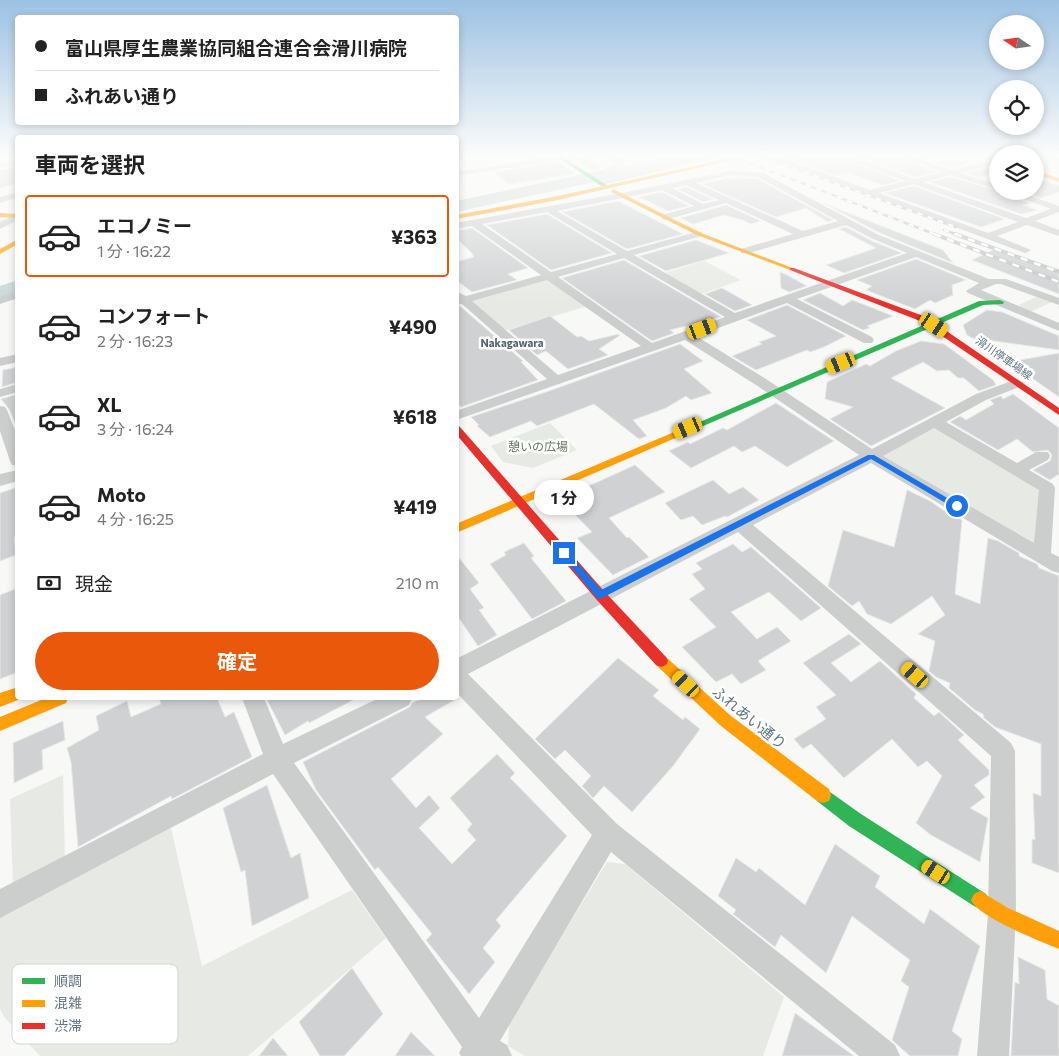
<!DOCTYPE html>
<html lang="ja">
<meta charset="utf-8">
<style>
:root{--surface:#fff;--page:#f2f2f2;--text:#222;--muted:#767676;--line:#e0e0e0;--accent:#ea580c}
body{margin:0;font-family:Commissioner,"Noto Sans JP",sans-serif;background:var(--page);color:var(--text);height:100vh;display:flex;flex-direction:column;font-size:19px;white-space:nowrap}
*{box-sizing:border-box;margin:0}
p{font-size:16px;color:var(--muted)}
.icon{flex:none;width:28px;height:28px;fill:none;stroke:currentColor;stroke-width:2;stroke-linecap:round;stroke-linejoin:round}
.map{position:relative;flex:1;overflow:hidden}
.sheet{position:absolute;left:15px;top:135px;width:444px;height:565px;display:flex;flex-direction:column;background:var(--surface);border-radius:5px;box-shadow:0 2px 8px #0003}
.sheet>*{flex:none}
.hud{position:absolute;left:15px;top:15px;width:444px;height:110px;border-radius:5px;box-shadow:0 2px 8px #0003;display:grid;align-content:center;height:110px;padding:0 20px;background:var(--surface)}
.needle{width:32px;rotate:283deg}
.fabs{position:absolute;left:989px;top:15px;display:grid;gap:10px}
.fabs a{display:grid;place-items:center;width:55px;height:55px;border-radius:50%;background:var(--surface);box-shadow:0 2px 8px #0003;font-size:25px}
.end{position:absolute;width:22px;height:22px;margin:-11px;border:6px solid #1a73e8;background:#fff;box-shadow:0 0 0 2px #fff}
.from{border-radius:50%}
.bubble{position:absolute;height:35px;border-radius:18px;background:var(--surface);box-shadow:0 2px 8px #0003;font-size:16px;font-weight:700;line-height:35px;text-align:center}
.car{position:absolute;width:15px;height:30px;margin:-15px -8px;border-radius:6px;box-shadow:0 0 4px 1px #0007;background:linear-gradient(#f5c518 24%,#345 0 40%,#f5c518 0 76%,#345 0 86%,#f5c518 0)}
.hud b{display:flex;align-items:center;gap:18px;height:48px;font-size:19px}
.hud b+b{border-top:1px solid var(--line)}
.hud i{width:12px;height:12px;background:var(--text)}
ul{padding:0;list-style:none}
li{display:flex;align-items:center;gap:15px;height:82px;margin:0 10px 8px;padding:0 10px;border:2px solid transparent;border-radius:5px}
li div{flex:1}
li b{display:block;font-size:19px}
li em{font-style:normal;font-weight:700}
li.active{border-color:var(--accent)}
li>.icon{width:45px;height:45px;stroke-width:1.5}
h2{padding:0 20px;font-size:22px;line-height:60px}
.pay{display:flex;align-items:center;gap:12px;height:55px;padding:0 20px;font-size:19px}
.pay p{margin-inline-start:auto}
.button{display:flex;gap:10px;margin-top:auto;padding:10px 20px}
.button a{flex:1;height:58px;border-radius:30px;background:var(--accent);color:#fff;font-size:20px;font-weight:700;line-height:58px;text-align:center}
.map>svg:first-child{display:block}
.green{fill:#e7eae4}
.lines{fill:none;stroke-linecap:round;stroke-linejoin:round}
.river{fill:#cbd6d8;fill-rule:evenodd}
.building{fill:#cfd1d2;stroke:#e8e8e6}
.street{fill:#cccece;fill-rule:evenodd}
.fast{fill:#30b455;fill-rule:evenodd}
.slow{fill:#ff9f0a;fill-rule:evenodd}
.jam{fill:#e5322d;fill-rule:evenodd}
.rail-far1-casing{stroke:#c2c4c5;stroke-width:2.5}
.rail-casing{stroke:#c2c4c5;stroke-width:4}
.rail-far1{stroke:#fff;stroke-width:2;stroke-dasharray:5.5;stroke-linecap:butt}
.rail{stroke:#fff;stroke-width:2.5;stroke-dasharray:7;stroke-linecap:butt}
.route{fill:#1a73e8}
.labels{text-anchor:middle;stroke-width:5;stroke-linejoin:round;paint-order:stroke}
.far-neighbourhood-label{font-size:11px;font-weight:bold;fill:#54636e;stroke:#fff}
.far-street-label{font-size:11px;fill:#627683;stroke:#fff}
.park-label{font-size:12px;fill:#677a61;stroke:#fff}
.near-street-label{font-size:15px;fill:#627683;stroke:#fff}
.key{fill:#fff;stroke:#d0d6da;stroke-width:1}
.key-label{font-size:14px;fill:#627683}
</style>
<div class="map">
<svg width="1059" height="1056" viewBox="0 0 1059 1056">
<rect width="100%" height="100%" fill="#f8f8f7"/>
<g class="green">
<path d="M704,261L741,280L701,294L665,273Z"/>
<path d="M544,279L550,280L588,306L503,331L471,303L472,300Z"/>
<path d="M1036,297L1052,302L1030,312L1019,305Z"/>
<path d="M933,422L1044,486L1042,556L871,456Z"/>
<path d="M550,423L577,450L533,468L503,462L491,446Z"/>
<path d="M63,775L65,860L13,887L10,799Z"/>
<path d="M171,828L202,966L352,890L386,938L248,1056H40L5,1018L0,1009V917Z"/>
<path d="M607,862L625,864L784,997L763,1056H525L508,1046L509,1022Z"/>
</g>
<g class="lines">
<g class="river">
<path d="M670,157H697L691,161L456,212V202Z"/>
<path d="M18,280V293L0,299V286Z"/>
</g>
</g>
<g class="building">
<path d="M571,157H584L603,167L592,170Z"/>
<path d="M787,157H839L900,181L883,185L850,173L836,176Z"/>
<path d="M860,157L900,158L937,172L915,177Z"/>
<path d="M953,160L959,162L971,160L975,162L952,168L937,163Z"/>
<path d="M558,162L575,174L509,184L493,172Z"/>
<path d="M18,167V183L0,188V170Z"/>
<path d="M988,168L998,172L979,177L967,173Z"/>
<path d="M951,177L1002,192L1029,203L1023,205L1037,210L1021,214L930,182Z"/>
<path d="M738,178L758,179L833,220L828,222L806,208L776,217L702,184L723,179Z"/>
<path d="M1035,178L1059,186V192L1041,198L1035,196Z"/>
<path d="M914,186L1005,219L981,227L885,193Z"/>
<path d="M686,187L713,199L703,202L678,189Z"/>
<path d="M662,192L689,206L668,211L639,197Z"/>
<path d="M618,201L683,234L627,249L562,212Z"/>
<path d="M825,204L943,250L953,263L880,233Z"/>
<path d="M726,205L761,221L751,224L743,220L724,215L693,224L681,218Z"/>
<path d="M547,214L612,253L551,270L487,225Z"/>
<path d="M846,227L872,241L902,253L844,273L826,265L876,248L839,229Z"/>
<path d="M472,228L528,268L508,274L517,280L472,292L456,280V262L474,257L472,255H474L456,238V231Z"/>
<path d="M696,240L729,253L666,271L639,256Z"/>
<path d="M995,249L1059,274V294L972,260Z"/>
<path d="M916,259L966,280L952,285L953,295L935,303L930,300L915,309L866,290L872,286L857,280Z"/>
<path d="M624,260L721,317L670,330L674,333L652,341L562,278Z"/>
<path d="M780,272L787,275L807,286L789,292L781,288Z"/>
<path d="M722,288L752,305L735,311L705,294Z"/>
<path d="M820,293L843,306L852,300L893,316L867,326L870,328L863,330L803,300Z"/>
<path d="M787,305L846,336L824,347L810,352L807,350L756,370L732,356L762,344L759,342L776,336L747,320Z"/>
<path d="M460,306L523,361L521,362L538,380L461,407L456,403V307Z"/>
<path d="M987,310L1002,312L1059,336V350L972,338L967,335L963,325Z"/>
<path d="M550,316L577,337L581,336L589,341L619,334V336L599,349L608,355L568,369L546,351L537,355L509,330Z"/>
<path d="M921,341L944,344L993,380L996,385L979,391L964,378H958L949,370L937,371L923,362L891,378L945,408L871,446L830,419L853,407L825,399L827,382L866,364L870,366L896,351Z"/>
<path d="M680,344L703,361L684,369L712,393L691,400L686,396L666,408L633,420L647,436L639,439L594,404L537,426L531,421L490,437L477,426L479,425L471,417L549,391Z"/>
<path d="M1059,353V397L1009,362Z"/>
<path d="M18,367V382L2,387L3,370Z"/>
<path d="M18,394V430L9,409L1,399Z"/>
<path d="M1013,394L1059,428V474L1050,480L1033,470L1050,461L1052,455L1048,450L1033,452L1017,439L998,450L950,422L960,416L966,420L994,404L990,400L1001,396L1003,399Z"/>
<path d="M776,403L834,441L787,467L755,446L742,452L734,446L691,468L669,451L688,442L690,444L723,428L727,430Z"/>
<path d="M635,465L665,492L609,518L627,538L629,537L649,557L613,575L577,538L592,532L560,499Z"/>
<path d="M713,480L729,494L743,487L759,500L727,517L725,516L702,525L693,516L681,520L665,503Z"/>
<path d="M18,487V536L14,537L16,555L0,561V493Z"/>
<path d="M907,490L930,501L943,510L962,520L955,594L980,604L988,538L998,541L1019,553V556L1037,564L1039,568L1059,576V873L1032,863V839L1035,840L1033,793L1041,796V744L995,727L984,718L983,714L975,710L949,688L950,683L936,677L929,671L935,641L918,634L945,615L932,596L891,624L867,614L859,601L852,606L828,586L843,530L894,547Z"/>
<path d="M524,543L534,556L531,558L566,601L532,619L490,564L506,555L504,552Z"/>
<path d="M733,544L742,552L751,547L821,608L801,621L769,592L731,612L757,639L777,627L791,641L758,661L766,670L741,684L732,674L716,682L682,647L716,627L689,599L705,589L692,574L702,569L696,563Z"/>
<path d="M456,554L479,583L470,589L484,608L479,610L497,635L478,646L456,614Z"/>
<path d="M15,589L18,672L0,679V595Z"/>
<path d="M849,634L861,644L831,663L851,682L880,661L916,694L914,698L934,716L939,712L964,735L958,740L989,770V775L974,785L985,797L970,808L988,818L980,862L931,835L916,823L942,776L927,761L918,767L892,739L844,778L811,744L803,749L794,739L826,719L816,707L836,695L803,663Z"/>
<path d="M618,658L659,690L653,696L683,720L685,717L700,729L673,766L632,812L604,786L593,798L582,786L591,776L565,750L555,759L535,739Z"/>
<path d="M159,698H217L225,717L234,712L252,757L172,799L171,796L78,847L71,762L67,748L99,730L96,716L127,701L131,717L161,704Z"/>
<path d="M266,698H357L309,723L308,721L285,735Z"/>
<path d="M422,698H458L425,717L443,734L391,779L416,808L429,795L440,808L419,828L452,864L476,840L467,830L472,824L450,798L497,754L515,773L510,778L567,836L496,920L501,926L483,948L495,962L469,994L426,940L432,934L378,867L375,870L316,790L303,762L410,707L412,703Z"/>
<path d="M63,721L65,740L42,750L43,769L14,783L13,743Z"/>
<path d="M267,785L291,858L300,853L309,898L252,926L245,870L241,872L223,808Z"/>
<path d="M835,844L880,876L875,887L924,924L930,909L980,946L952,1031L962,1039L958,1056H910L892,1040L909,987L901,981L910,960L852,916L826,973L781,935L775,947L733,914L736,910L718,896L736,858L756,872L759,868L805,905Z"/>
<path d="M1018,957L1045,970L1047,999L1059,1006V1056H1011L1015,982L1019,984Z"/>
<path d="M352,968L383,1014L344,1056H320L299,1022Z"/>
<path d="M795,1013L854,1056H782Z"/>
<path d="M411,1032L435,1056H395Z"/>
<path d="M273,1038L288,1056H259Z"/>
</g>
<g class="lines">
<g class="street">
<path d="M548,157L563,158L559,160L456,176V172Z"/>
<path d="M610,157H620L624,161V165L604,174L456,207V201L602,170L616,164Z"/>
<path d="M698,157H713L603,185L599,182Z"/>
<path d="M768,157H780L870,190L906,181L841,157H853L915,179L943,172L901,157H914L952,170L998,159V163L960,173L998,185V190L951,175L923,182L1026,218L1051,209L1003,191H1016L1059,206V212L1035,221L1059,230V236L1027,225L997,236L1031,250L1026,253L1022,252ZM914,184L1018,222L988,233L879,193Z"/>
<path d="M1052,157H1059V160Z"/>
<path d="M18,161V165L0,168V164Z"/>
<path d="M730,171L763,173L879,235L989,279H1006L1059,298V305L1001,284H996L981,290L1059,323V331L968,293L966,291L979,283L916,257L797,299L872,337L874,340L872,343H864L787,303L696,336L766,379L872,449L976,394L1017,379L1024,383L1022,386L986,400L946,422L1017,463L1036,452H1048L1050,456L1048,460L1029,470L1053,484L1055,488L1051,553L1059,557V573L1052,571L871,463L753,525L1011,743L1015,751L1016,914L1009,1056H977L988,914L991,756L738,532L468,674L617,824L895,1045L900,1056H859L611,852L500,1041L507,1045L512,1056H461L459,1053L462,1047L273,774L0,918V889L263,754L242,698H264L283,744L379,698H412L409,705L294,763L479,1018L592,835L456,692V659L859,455L756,385L685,340L456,420V411L547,379L462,304L456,305V291L466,296L541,275L472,226L456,229V223L622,193ZM730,175L758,177L838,221L803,231L696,183ZM686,185L719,200L703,204L672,188ZM662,190L694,206L662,215V219L665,220L726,203L793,234L741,249V253H749L846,225L873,239L907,253L735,313L634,255L702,236V232H696L627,251L557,211ZM547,212L617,254L551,272L482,224ZM624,258L725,317L652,343L558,277ZM547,280L641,346L558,375L472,301ZM934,428L1039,490L1034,543L883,456Z"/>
<path d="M18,192V197L0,203V197Z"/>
<path d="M18,213V220L0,229V222Z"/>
<path d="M18,291V298L0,304V297Z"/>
<path d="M18,354V362L0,366V358Z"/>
<path d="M18,384V392L0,397V389Z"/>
<path d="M0,406L5,407L7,410L18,438V466L12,465L10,461L0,431Z"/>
<path d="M18,470V481L0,486V474Z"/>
</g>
<g class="fast">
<path d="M557,157H563L608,186L603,187Z"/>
<path d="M984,157L998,159V162L984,158Z"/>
<path d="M1000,300L1004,302L1003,304L983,305L694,430L691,431L686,428L979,301Z"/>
<path d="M823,787L861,814L986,894L989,900L986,906L980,909L974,906L849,826L817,801L815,795L817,789Z"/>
</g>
<g class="slow">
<path d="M736,157H746L553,201L456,219V215L553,197Z"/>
<path d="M1035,170L1059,178V182L1035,174Z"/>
<path d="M613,189L701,233L795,269L790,270L697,235L611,192Z"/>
<path d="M0,213L18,214V218L0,217Z"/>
<path d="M18,239V244L0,254V249Z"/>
<path d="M691,425L696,428L694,430L456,533V524Z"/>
<path d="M661,655L666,657L731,716L829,789L831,795L829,801L823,803L817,801L721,726L656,665L654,661L656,657Z"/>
<path d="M18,687V698H23L0,707V693Z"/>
<path d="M46,698H68L66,703L0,731V717Z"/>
<path d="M980,891L1008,908L1059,931V949C1040,941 978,917 971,900L974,894Z"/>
</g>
<g class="jam">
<path d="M790,268H794L926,317L1059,408V415L920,321L790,270Z"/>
<path d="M456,425L459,426L604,591L666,657L668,661L666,665L661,667L656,665L596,599L456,434Z"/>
</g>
<g class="rail-far1-casing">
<g id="rail-far1">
<path d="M734,157L937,235"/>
<path d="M762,157L956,227"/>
<path d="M944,230L958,235"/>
</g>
</g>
<g class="rail-casing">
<g id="rail">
<path d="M934,234L1059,282"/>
<path d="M955,234L1059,272"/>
</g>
</g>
<use href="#rail-far1" class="rail-far1"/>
<use href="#rail" class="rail"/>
</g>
<linearGradient id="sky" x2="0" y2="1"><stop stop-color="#9cc2e2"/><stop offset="0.51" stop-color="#fcfcfb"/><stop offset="1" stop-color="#fcfcfb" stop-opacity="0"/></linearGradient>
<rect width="1059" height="305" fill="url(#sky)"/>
<path class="route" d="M868,455H874L961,506L959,508H954L871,459L600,599L597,598L560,553L561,551H567L601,590Z"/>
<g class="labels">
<g class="far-neighbourhood-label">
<text x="512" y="347">Nakagawara</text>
</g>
<g class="far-street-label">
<text transform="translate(1004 358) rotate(35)" y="4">滑川停車場線</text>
</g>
<g class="park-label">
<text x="538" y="451">憩いの広場</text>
</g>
<g class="near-street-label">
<text transform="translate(749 718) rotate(39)" y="5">ふれあい通り</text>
</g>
</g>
<rect x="12" y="964" width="166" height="80" rx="8" class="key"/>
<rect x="22" y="978" width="23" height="6" fill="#30b455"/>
<rect x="22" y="1000" width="23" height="7" fill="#ff9f0a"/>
<rect x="22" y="1023" width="23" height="6" fill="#e5322d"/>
<g class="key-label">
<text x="54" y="986">順調</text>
<text x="54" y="1008">混雑</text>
<text x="54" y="1031">渋滞</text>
</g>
</svg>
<div class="fabs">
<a><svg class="needle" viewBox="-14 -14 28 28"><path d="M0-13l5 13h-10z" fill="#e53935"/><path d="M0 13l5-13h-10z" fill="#767676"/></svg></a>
<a><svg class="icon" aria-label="locate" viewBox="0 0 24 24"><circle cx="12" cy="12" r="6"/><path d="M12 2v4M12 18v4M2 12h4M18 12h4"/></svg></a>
<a><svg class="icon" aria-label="layers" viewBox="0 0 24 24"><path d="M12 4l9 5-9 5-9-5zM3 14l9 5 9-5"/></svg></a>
</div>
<i class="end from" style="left:957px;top:506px"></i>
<i class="end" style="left:564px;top:553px"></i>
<div class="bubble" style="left:534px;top:480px;width:60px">1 分</div>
<i class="car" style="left:934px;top:325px;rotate:124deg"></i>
<i class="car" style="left:702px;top:329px;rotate:69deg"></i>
<i class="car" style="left:841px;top:363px;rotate:248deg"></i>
<i class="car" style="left:688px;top:428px;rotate:247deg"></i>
<i class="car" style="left:915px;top:675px;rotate:311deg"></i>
<i class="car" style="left:686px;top:684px;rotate:313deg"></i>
<i class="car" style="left:936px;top:872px;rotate:302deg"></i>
<div class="hud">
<b><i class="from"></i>富山県厚生農業協同組合連合会滑川病院</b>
<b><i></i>ふれあい通り</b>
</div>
<section class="sheet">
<h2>車両を選択</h2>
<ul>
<li class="active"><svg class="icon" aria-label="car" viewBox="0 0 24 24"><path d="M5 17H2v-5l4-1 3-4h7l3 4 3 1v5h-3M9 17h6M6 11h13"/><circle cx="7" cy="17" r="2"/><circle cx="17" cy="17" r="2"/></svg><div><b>エコノミー</b><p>1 分 · 16:22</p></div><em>¥363</em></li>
<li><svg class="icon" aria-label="car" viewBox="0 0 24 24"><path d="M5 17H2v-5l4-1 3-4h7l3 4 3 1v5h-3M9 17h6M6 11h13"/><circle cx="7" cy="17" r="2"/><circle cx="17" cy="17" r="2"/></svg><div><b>コンフォート</b><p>2 分 · 16:23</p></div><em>¥490</em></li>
<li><svg class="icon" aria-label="car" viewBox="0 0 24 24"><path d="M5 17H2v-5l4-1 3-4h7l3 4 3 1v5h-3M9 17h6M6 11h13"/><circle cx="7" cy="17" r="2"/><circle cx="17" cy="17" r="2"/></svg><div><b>XL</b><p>3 分 · 16:24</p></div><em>¥618</em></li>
<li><svg class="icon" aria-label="car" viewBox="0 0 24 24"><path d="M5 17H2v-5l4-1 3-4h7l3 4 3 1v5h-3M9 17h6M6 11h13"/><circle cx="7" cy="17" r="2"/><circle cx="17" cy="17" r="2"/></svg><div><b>Moto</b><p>4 分 · 16:25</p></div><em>¥419</em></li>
</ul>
<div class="pay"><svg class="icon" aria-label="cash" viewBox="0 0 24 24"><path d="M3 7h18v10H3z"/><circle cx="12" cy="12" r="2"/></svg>現金<p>210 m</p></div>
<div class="button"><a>確定</a></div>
</section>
</div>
